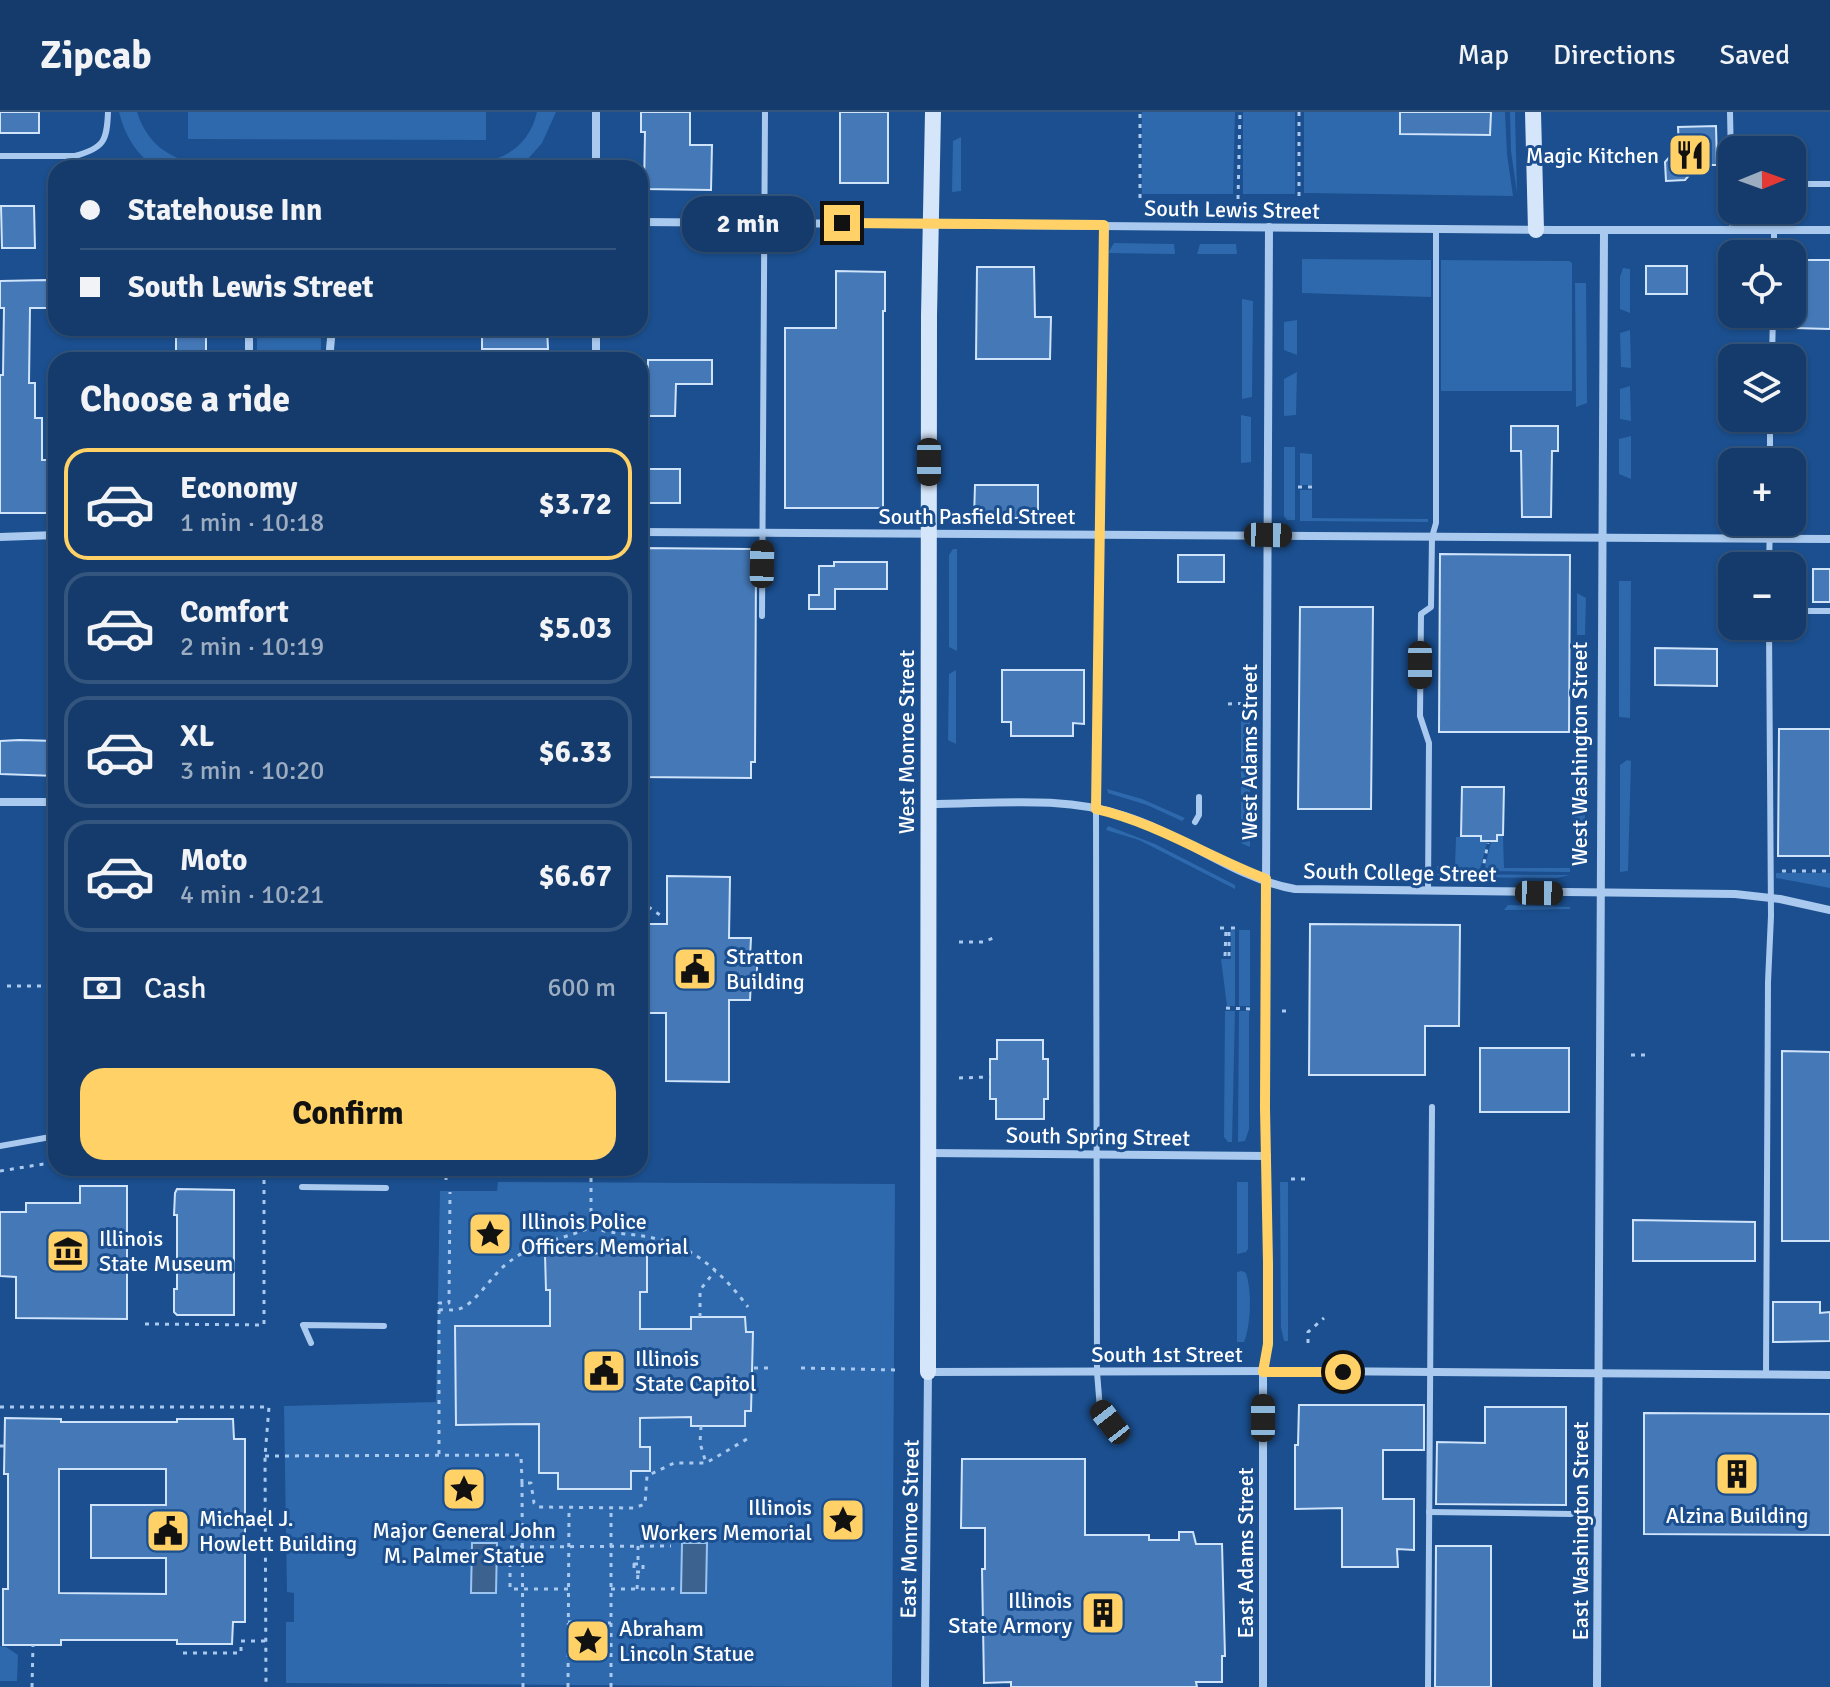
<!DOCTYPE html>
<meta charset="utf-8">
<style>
:root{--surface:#143b6b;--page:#214673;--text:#f1f3f6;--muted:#9dadc1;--line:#33557e;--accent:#ffd166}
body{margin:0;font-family:Signika,sans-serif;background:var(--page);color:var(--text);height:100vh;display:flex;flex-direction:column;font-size:30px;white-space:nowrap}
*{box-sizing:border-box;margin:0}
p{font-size:26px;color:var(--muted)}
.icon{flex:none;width:44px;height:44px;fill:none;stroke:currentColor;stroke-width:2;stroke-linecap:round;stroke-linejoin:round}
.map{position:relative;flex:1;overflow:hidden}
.details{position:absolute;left:48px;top:240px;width:600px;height:824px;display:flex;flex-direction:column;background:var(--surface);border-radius:24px;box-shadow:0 2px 6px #0004,0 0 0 2px var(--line)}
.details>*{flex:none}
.guide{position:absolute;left:48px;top:48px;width:600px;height:176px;border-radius:24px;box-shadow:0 2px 6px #0004,0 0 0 2px var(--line);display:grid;align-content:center;height:176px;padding:0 32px;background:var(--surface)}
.needle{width:52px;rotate:89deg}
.controls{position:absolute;left:1718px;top:24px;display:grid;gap:16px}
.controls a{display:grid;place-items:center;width:88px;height:88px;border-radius:16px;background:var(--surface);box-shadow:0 2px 6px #0004,0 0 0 2px var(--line);font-size:40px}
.end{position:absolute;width:36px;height:36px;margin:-18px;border:10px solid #ffd166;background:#111;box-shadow:0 0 0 4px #111}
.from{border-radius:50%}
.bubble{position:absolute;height:56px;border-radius:24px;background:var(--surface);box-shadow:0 2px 6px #0004,0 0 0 2px var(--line);font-size:26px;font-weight:700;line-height:56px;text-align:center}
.car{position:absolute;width:24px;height:48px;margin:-24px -12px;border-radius:10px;box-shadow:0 0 6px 2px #0007;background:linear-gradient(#222 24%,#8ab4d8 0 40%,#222 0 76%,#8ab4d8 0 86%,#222 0)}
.guide b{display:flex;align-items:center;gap:28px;height:76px;font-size:30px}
.guide b+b{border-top:2px solid var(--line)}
.guide i{width:20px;height:20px;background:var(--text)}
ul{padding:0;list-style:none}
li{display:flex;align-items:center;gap:24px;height:112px;margin:0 16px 12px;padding:0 16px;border:4px solid var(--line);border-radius:24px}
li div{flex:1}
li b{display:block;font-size:30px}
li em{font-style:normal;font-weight:700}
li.active{border-color:var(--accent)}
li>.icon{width:72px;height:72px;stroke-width:1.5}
h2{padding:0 32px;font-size:36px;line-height:96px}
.pay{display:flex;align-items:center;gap:20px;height:88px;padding:0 32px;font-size:30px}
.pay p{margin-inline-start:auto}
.button{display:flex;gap:16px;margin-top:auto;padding:16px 32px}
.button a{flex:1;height:92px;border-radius:24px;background:var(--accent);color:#111;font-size:32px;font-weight:700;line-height:92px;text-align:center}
header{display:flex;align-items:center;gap:48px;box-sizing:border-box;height:112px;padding:0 40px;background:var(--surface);border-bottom:2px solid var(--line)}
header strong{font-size:38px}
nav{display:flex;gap:44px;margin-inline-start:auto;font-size:28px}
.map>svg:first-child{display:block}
.green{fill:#2e69ad}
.water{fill:#3c6290;stroke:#9cc4f0;stroke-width:2}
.building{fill:#4478b7;stroke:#cfe3fa;stroke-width:2;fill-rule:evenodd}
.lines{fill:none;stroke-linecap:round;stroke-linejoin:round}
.path{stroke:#a9c9ee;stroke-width:3;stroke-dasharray:4 6;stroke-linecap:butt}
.lane{stroke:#a9c9ee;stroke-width:6}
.street{stroke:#a9c9ee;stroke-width:8}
.secondary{stroke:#d6e6fa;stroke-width:16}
.route{stroke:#ffd166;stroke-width:10}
.labels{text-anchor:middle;stroke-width:6;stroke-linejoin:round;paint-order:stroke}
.poi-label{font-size:22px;fill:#fff;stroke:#1b4f8f;text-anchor:start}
.street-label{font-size:22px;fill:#fff;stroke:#1b4f8f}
</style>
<header>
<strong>Zipcab</strong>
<nav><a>Map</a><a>Directions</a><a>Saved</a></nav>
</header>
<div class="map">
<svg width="1830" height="1575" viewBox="0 0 1830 1575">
<rect width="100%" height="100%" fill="#1b4f8f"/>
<g class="green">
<path d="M119,0H137C147,31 167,46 199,52L453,54C491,53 527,43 537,0H556L542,31L520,56H156C136,42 125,24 119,0Z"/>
<path d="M188,0H486V28L188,27Z"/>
<path d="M1142,0H1235L1233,82H1142Z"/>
<rect x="1243" y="0" width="52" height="82"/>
<path d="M1304,0H1399V23L1490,24L1491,0H1505L1507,42L1513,84L1304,81Z"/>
<path d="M1510,0H1515L1517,81L1511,39Z"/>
<path d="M961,25V79L952,80L953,29Z"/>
<path d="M1114,131L1174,132L1175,142L1108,141Z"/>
<path d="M1200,132H1236L1237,142H1197Z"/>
<path d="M1302,147L1431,148V185L1302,181Z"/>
<path d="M1441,148L1569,149L1572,151V279H1441Z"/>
<path d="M1623,156L1630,157V201L1620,197V165Z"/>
<path d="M1575,171H1586L1587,291L1576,295Z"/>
<path d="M1242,187L1253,189L1252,285L1242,287Z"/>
<path d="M1297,208V243L1284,238V210Z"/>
<path d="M257,216H323L321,226V248H257Z"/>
<path d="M1630,218L1631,256L1621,255L1620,221Z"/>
<path d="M1297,260L1296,303L1284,304V267Z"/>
<path d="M1630,274L1631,309L1620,307V277Z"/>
<path d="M1241,303L1251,305V350L1241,351Z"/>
<path d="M1631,324V367L1619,362V327Z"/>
<path d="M1284,335H1295V408H1287L1284,404Z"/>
<path d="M1300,341L1312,342V373H1300Z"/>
<path d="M1300,378H1312V406L1428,407V410L1300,409Z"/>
<path d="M953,437H957V539L949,535V443Z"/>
<path d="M1619,469H1631L1630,606L1619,605Z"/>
<path d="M1577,481L1586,486L1585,523H1577Z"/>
<rect x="1575" y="540" width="9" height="42"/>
<path d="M956,558V632L948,628L949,562Z"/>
<path d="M1241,593H1250V735L1241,731Z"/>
<path d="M1627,648L1631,649L1628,759L1620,760V653Z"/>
<path d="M1107,677L1142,687L1185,706L1182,709L1147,693L1108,681Z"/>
<path d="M1575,679L1585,682V713L1575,716Z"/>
<path d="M1108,714L1155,732L1235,773V777L1139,728L1106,718Z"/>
<path d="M1498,724H1503L1504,756H1570V760L1484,759L1491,730H1497Z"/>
<path d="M1456,725H1480V729L1487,730L1480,758H1437V754H1455Z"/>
<path d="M1776,761H1830V776L1776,766Z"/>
<path d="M1437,762L1570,763L1556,766L1440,765Z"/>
<path d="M1508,793L1570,795V797L1504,798Z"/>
<path d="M1231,817L1235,819V894H1227L1221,847H1231Z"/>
<rect x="1239" y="818" width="11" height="76"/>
<path d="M1225,899H1235L1232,1030H1228L1224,1025Z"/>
<path d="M1239,899H1249V1017L1245,1029L1238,1030Z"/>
<path d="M498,1070L895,1072L892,1575L286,1571V1510H294V1481L287,1480L284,1294L436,1290L440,1079H497Z"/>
<path d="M1237,1070H1248V1137L1246,1140L1237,1142Z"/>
<path d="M1280,1070H1288V1229H1284L1281,1215Z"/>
<path d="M1242,1159L1246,1161C1252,1180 1251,1212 1244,1230H1237V1160Z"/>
<path d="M0,1534L6,1535L18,1543L17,1569H0Z"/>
</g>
<g class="water">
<path d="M472,1431H497L496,1481H471Z"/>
<path d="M682,1431H707L706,1481H681Z"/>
</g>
<g class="building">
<rect x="0" y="0" width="39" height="21"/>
<path d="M641,0H690V33H712L711,78L644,77L645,20H641Z"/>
<rect x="840" y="0" width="48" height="71"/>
<path d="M1400,0H1491L1490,23L1400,22Z"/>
<path d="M1716,14L1717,53H1698L1685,68L1666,69L1665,50L1679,34L1678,15Z"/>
<path d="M1,94H34L35,136H2Z"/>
<path d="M1794,148H1830V217L1794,216Z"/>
<rect x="1646" y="154" width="41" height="28"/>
<path d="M977,155H1034L1035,205H1051L1050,247H976Z"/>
<path d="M836,159L885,160V199H883V396H785V216H836Z"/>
<path d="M47,168V196H30L29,271H35V306H42V348H56V401H0V263H3L4,196H0V169Z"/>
<rect x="176" y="216" width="30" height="32"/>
<path d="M482,216H547L548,237H482Z"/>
<path d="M648,248H712V272H676L675,304H647Z"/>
<path d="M1511,314H1558V339H1552L1551,405H1522L1521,339H1511Z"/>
<rect x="641" y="357" width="39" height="34"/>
<path d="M975,373H1038V406H974Z"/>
<path d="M640,436L751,437V453H756L755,650H751V666L640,665Z"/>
<path d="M1440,442L1570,443L1569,620H1439Z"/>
<rect x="1178" y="443" width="46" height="27"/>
<path d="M834,450H887V477H835V497H809V483H819V454H834Z"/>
<rect x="1813" y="457" width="17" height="33"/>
<path d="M1300,495H1373L1371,697H1298Z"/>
<path d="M1655,536L1717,537V574L1655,573Z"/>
<path d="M1002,558H1084V612L1073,611V624H1011V610H1002Z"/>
<path d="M1779,617H1830V744H1778Z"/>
<path d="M19,628L56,629V664L0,662V629Z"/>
<path d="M1462,675H1504L1503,723H1497V729H1481V724H1461Z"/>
<path d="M667,764L730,765L729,826H751L750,846H757V868H751L750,888H729V970L666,969V901H640V812H667Z"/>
<path d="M1310,812L1460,813L1459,914H1425V963H1309Z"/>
<path d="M997,928H1043V947H1048V987H1044V1007H996V987H990V947H997Z"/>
<rect x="1480" y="936" width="89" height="64"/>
<path d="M1782,939L1830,940V1129H1782Z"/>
<path d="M80,1074H127V1207L16,1206V1165L0,1164V1100H26V1091H80Z"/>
<path d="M177,1077L234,1078V1203H177L174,1200V1177H177V1103H174L175,1081Z"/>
<path d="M1633,1108L1755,1110V1149H1633Z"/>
<path d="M647,1141V1180H640V1217H691V1205H745L746,1220H753L751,1299H745V1314H691V1305L640,1306V1335H650V1359H631V1377H558V1361H539V1312L456,1313L455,1214H550V1178H546L545,1142Z"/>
<path d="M1773,1190H1820V1201L1830,1200V1229L1773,1230Z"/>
<path d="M1299,1293H1424V1338H1383V1387H1414V1438L1397,1437L1398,1455H1342V1396L1295,1397V1333H1298Z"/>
<path d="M1485,1295H1566V1393L1436,1392L1437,1330L1485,1331Z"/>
<path d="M1644,1301L1830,1302V1423L1644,1422Z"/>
<path d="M5,1306L61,1307V1310H177V1307H233L234,1327H245V1510H233L232,1532H177V1528H61V1533H3V1477H8V1362H4ZM59,1357H166V1393H91V1446H166V1482L59,1481Z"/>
<path d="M962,1347H1085V1423H1149V1428H1179V1420H1193L1196,1432H1222L1225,1544H1222V1570H1196L1197,1575H1011V1570L984,1571L982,1457H985V1416H961Z"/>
<path d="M1436,1434H1491V1575H1435Z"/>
</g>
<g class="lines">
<g class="path">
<path d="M1299,0V87"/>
<path d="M1140,86V0"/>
<path d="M1238,87L1240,0"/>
<path d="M1298,375H1317"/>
<path d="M1573,531H1586"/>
<path d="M1228,592L1251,591"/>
<path d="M1782,759H1830"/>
<path d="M1482,761L1488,731"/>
<path d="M640,789L660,803V806"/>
<path d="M1220,816H1226L1225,845H1229V816H1237"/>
<path d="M959,830H983L993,826"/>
<path d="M7,874H56"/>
<path d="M1226,896L1250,897"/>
<path d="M1282,899H1292"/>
<path d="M640,917L645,908"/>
<path d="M1631,943H1645"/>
<path d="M959,966L990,965"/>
<path d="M446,1056V1068"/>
<path d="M591,1056V1115"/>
<path d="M0,1059L56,1050"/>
<path d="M369,1064V1056"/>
<path d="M1291,1067H1311"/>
<path d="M439,1198C445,1197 453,1199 459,1197C474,1193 491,1165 504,1154C535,1128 558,1130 591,1115C612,1123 632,1121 653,1126C693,1133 725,1164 748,1195"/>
<path d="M700,1205V1178L715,1159"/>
<path d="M145,1212L264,1213V1056"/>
<path d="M1308,1231V1220L1324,1206"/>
<path d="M754,1256H769"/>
<path d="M801,1256L898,1258"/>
<path d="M0,1295H269L265,1344L266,1575"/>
<path d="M701,1314L700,1331L706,1351"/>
<path d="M0,1334H4"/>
<path d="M439,1342V1191H449L450,1080"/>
<path d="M265,1344L521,1343L522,1371H531L534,1391L538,1395L634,1396L645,1392L647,1364L674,1351H706L747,1327"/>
<path d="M522,1371L523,1575"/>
<path d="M638,1434V1450"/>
<rect x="634" y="1452" width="9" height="8"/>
<path d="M568,1477H510V1435L671,1434"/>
<path d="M611,1477H673V1469"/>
<path d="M637,1477L638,1461"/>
<path d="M568,1510L611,1511"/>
<path d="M183,1541H241V1529H266"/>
<path d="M32,1575L33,1533"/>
<path d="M568,1575L569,1399"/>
<path d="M611,1575V1397"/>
</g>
<g class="lane">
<path d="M1730,0L1732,96"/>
<path d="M0,44H75C104,36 107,29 108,0"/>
<path d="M1792,72H1830"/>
<path d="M1732,98V118"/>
<path d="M1104,113L1096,697L1097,1260L1100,1297L1110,1310"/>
<path d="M1774,142V117"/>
<path d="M1772,246L1773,202"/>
<path d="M1770,350V306"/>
<path d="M1769,454L1770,410"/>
<path d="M1792,499H1830"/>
<path d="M762,504L765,0"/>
<path d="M1195,710L1199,703V685"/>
<path d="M1428,779L1429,631L1420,604L1421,502L1431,495L1432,425L1436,411V117"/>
<path d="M0,1034L56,1024"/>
<path d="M302,1075L386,1076"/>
<path d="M311,1231L303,1213L384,1214"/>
<path d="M1766,1263L1768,870L1771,804L1769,514"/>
<path d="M1429,1400L1571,1402"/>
<path d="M1428,1575L1432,995"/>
</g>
<g class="street">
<path d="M596,56V0"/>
<path d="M640,110L1556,118H1830"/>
<path d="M249,248V216"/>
<path d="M332,248L330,237L332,216"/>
<path d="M596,248V216"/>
<path d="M640,420L1830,427"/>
<path d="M0,425L56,423"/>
<path d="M0,690H56"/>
<path d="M929,692C993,692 1063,683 1125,704C1182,722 1236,767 1295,777L1735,782L1780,787L1830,798"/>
<path d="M928,1041L1267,1044"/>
<path d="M925,1575L928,1260L1312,1259L1830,1263"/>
<path d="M1263,1575V1260L1268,1232V1151L1265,996L1269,115"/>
<path d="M1597,1575L1604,118"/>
</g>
<g class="secondary">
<path d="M1533,0L1536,118"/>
<path d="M928,1260L929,204L933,0"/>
</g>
</g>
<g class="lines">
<path class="route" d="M842,111L1104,113L1096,697C1157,711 1208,745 1266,767L1265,996L1268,1151V1232L1263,1260H1343"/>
</g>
<defs>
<g id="restaurant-square" transform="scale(2.3)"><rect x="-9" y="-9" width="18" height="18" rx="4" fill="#ffd166" stroke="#1b4f8f"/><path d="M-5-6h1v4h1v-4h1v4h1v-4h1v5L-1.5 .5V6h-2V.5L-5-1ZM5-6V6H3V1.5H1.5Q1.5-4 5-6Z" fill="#111"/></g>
<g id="civic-square" transform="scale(2.3)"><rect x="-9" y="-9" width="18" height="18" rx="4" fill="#ffd166" stroke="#1b4f8f"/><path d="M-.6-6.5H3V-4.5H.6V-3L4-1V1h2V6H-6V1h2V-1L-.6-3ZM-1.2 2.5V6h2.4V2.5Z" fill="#111"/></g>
<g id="sight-square" transform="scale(2.3)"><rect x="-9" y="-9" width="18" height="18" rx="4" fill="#ffd166" stroke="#1b4f8f"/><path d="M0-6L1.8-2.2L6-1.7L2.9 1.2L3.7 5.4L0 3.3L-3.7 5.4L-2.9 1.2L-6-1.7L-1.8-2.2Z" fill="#111"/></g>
<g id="museum-square" transform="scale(2.3)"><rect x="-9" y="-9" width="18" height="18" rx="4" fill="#ffd166" stroke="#1b4f8f"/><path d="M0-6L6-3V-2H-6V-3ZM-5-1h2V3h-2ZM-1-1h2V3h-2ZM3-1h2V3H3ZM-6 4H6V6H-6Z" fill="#111"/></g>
<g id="building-square" transform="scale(2.3)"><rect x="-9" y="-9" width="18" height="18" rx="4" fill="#ffd166" stroke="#1b4f8f"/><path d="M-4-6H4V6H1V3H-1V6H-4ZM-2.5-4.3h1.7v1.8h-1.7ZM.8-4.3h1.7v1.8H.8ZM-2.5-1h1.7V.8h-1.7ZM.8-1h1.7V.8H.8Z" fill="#111"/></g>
</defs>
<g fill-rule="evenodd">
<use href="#restaurant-square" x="1690" y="43"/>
<use href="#civic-square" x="695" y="857"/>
<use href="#sight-square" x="490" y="1122"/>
<use href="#museum-square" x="68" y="1139"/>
<use href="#civic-square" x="604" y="1259"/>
<use href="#building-square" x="1737" y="1362"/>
<use href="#sight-square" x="464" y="1377"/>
<use href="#sight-square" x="843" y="1408"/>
<use href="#civic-square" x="168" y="1419"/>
<use href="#building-square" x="1103" y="1501"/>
<use href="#sight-square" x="588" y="1529"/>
</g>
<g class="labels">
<g class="poi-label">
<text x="1659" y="51" text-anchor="end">Magic Kitchen</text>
<text x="726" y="852">Stratton<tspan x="726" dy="25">Building</tspan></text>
<text x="521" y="1117">Illinois Police<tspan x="521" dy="25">Officers Memorial</tspan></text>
<text x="99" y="1134">Illinois<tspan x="99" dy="25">State Museum</tspan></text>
<text x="635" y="1254">Illinois<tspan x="635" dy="25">State Capitol</tspan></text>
<text x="812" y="1403" text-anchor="end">Illinois<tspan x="812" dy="25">Workers Memorial</tspan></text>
<text x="1737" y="1411" text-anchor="middle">Alzina Building</text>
<text x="199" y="1414">Michael J.<tspan x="199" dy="25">Howlett Building</tspan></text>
<text x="464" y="1426" text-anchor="middle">Major General John<tspan x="464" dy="25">M. Palmer Statue</tspan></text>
<text x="1072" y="1496" text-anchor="end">Illinois<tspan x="1072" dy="25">State Armory</tspan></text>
<text x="619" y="1524">Abraham<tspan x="619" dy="25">Lincoln Statue</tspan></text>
</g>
<g class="street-label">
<text transform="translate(1232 97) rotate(1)" y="8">South Lewis Street</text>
<text x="977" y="412">South Pasfield Street</text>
<text transform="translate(906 630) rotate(-90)" y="8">West Monroe Street</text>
<text transform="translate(1249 640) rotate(-90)" y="8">West Adams Street</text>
<text transform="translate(1579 642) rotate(-90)" y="8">West Washington Street</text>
<text transform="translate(1400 760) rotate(1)" y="8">South College Street</text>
<text transform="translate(1098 1024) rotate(1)" y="8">South Spring Street</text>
<text x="1167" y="1250">South 1st Street</text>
<text transform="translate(909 1417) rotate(-89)" y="8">East Monroe Street</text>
<text transform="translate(1580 1419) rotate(-90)" y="8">East Washington Street</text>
<text transform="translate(1245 1441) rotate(-90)" y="8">East Adams Street</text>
</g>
</g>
</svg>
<div class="controls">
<a><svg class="needle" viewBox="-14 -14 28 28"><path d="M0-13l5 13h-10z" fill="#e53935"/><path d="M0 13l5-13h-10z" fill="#9dadc1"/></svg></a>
<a><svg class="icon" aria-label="locate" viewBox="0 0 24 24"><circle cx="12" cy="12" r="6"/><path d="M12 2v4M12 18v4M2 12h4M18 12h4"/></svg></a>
<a><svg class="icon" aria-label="layers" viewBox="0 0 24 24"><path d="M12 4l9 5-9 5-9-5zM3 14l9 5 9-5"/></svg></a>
<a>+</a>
<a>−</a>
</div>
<i class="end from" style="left:1343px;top:1260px"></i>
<i class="end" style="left:842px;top:111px"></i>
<div class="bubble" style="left:682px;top:84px;width:132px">2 min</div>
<i class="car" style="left:929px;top:350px;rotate:180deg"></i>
<i class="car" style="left:1268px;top:423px;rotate:91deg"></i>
<i class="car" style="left:762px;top:452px;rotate:1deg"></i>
<i class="car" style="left:1420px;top:553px;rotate:180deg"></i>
<i class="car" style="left:1539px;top:781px;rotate:91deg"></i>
<i class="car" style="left:1263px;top:1306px;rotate:0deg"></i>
<i class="car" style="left:1110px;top:1310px;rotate:322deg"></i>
<div class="guide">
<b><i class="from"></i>Statehouse Inn</b>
<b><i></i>South Lewis Street</b>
</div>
<section class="details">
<h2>Choose a ride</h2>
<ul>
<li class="active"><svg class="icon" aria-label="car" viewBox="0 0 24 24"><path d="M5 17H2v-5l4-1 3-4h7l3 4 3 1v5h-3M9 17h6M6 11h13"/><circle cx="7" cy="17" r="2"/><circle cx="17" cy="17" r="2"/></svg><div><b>Economy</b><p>1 min · 10:18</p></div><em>$3.72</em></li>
<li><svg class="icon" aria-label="car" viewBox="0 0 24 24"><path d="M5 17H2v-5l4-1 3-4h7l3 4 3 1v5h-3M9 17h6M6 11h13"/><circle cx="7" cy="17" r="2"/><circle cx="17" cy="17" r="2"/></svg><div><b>Comfort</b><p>2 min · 10:19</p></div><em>$5.03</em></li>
<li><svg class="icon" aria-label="car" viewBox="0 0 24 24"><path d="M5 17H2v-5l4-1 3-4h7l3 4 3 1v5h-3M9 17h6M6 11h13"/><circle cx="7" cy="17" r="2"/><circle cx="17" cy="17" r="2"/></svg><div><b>XL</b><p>3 min · 10:20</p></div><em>$6.33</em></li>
<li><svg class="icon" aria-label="car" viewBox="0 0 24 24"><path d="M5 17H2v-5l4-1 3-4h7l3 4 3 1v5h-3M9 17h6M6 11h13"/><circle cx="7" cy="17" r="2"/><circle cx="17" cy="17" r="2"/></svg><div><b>Moto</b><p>4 min · 10:21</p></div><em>$6.67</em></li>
</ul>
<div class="pay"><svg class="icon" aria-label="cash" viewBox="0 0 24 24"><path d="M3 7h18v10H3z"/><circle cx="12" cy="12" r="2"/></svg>Cash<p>600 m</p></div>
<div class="button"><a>Confirm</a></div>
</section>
</div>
